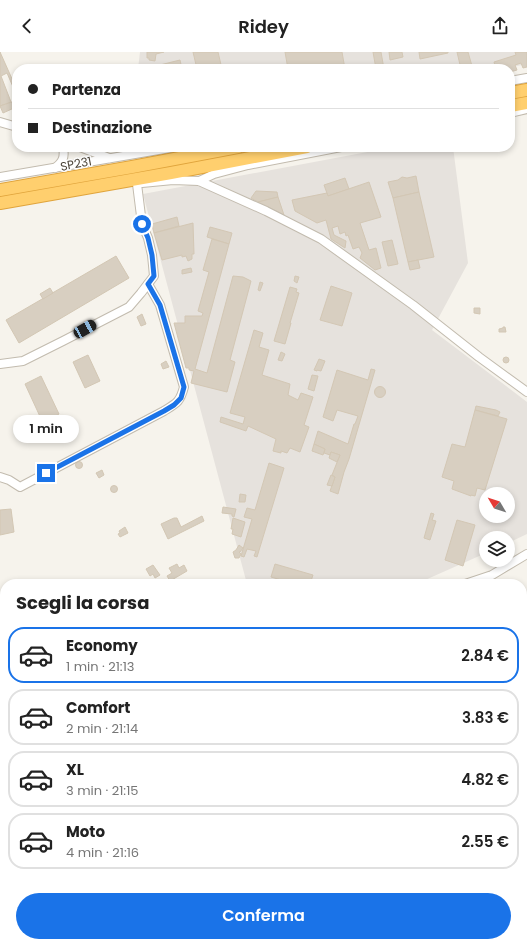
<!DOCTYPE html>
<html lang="it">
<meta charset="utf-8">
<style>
:root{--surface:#fff;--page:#f2f2f2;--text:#222;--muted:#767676;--line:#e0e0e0;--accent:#1a73e8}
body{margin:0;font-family:Poppins,sans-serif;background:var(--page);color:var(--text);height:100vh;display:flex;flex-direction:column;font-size:15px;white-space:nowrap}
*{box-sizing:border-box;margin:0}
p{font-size:13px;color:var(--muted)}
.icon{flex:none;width:22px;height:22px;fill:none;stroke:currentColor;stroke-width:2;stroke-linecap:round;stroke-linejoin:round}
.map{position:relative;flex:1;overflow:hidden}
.drawer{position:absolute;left:0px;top:527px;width:527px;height:368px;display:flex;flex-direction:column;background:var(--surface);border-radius:16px 16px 0 0;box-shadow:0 2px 6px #0003}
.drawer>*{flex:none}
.top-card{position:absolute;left:12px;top:12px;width:503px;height:88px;border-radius:16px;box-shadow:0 2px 6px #0003;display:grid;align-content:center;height:88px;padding:0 16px;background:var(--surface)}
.needle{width:26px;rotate:309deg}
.buttons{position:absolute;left:479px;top:435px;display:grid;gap:8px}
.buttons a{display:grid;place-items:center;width:36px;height:36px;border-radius:50%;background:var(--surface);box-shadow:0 2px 6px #0003;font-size:20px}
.end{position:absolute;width:18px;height:18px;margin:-9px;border:5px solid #1a73e8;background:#fff;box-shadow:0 0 0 2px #fff}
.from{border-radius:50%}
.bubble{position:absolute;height:28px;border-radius:14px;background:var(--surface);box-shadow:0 2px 6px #0003;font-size:13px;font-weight:600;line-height:28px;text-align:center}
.car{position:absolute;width:12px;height:24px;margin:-12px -6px;border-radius:5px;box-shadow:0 0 3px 1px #0007;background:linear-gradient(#222 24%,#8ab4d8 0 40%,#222 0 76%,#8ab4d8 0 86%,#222 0)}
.top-card b{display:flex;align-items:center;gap:14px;height:38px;font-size:15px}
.top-card b+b{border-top:1px solid var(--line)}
.top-card i{width:10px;height:10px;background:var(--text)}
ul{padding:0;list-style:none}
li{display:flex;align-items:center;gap:12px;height:56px;margin:0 8px 6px;padding:0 8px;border:2px solid var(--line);border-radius:16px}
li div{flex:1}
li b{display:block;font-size:15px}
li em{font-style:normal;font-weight:600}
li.on{border-color:var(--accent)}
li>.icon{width:36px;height:36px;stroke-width:1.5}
h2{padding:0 16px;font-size:18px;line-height:48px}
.action{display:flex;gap:8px;margin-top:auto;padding:8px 16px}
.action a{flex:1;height:46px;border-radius:24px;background:var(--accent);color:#fff;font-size:16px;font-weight:600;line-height:46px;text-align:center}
header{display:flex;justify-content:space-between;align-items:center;height:52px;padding:0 16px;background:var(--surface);font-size:18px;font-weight:600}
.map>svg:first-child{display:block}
.industrial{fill:#e6e2dd;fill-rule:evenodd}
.building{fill:#d8cfc1;stroke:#d3c7b4}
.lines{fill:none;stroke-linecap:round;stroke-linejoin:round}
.minor-casing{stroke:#c2bbae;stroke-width:10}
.highway-casing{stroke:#e0a43c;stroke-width:14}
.minor{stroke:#fff;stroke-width:8}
.highway{stroke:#ffcf6e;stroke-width:12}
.route{stroke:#1a73e8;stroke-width:5}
.labels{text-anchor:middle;stroke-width:3;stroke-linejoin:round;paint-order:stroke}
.street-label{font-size:12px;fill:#4b4439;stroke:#fff}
</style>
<header><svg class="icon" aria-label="back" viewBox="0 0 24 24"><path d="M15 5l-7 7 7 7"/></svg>Ridey<svg class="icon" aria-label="share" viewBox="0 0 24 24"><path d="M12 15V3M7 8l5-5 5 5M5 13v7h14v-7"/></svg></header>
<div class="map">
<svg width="527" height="895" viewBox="0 0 527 895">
<rect width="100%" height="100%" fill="#f6f3ec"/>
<g class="industrial">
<path d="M140,0H527V12L501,17H138Z"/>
<path d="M394,95H453L468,211L432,278L527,350V482L508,491V486H486V501L416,532H247L143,142ZM486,442H508V464H486Z"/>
</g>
<g class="building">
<path d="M0,0L17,38V44L7,21L1,24L11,50L0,54Z"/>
<path d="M147,0H164L156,2L155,9L149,8V6H147Z"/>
<path d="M193,0H218L222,17H197Z"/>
<path d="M285,0H342L345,17H288Z"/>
<path d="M373,0H381L384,17H376Z"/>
<path d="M389,0H402L403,5L390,8Z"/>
<path d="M419,0H448V1L420,7Z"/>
<path d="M457,0H468L472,14L461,17Z"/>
<path d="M515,0H527V15L523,16L521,11L515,13L517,18L510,20V17H496L494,10L516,3Z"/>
<path d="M180,8L182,17H161L160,13Z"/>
<path d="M12,50L14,56L3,61L0,54Z"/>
<path d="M416,124L419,140L393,146L388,130L398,128L402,125L407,126Z"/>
<path d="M345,126L349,137L328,144L324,133Z"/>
<path d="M369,130L381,165L360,171L369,198L376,196L381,216L375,218L360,206L362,201L359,195L353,197L348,183L346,184L345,180L340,182L338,174L332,176L334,183L346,189L345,196L331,187L326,168L317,171L295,159L292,148L327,141L328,144Z"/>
<path d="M256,139L277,140L278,145L258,150L251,146Z"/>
<path d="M419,140L434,205L408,210L393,146Z"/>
<path d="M278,145L284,163L258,150Z"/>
<path d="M177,165L179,174L154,181L152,172Z"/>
<path d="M193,171L194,202H192V207L188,209L186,204L182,205V203L162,208L154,181Z"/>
<path d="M210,175L232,181L229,192L207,185Z"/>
<path d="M212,187L229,192L195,317L207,321L233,224L243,225L251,229L230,308L235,310L227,340L191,331L194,319L189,318V316H186L174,271H185V264H202L203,261L198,259L209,220L203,218Z"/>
<path d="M392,188L398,212L388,214L382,190Z"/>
<path d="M116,204L129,226L19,291L6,268Z"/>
<path d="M418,208L420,216L410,218L408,210Z"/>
<path d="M191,216L192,220L182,222V218Z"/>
<path d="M295,224L299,225L297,231L294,229Z"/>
<path d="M260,230L263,231L260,239L258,238Z"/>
<path d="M331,234L352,241L342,274L320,268Z"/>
<path d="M290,235L297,237L296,240L299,241L290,271H291L285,292L274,289Z"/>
<path d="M50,236L53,241L43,247L40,242Z"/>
<path d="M474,256H480V262L474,261Z"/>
<path d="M142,262L146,272L141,274L137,265Z"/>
<path d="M503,275H505L506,280H499V277L503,276Z"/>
<path d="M254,278L263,281L259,295L269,298L262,323L290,332L288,343L298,348L301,341L313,345L304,373L309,375L300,400L290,396L287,401L281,399V401L273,399L276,387L248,374L246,379L220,370L221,365L243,372L245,365L230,361Z"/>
<path d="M281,300L285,302L282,309L278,308Z"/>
<path d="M88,303L100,329L85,336L73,310Z"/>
<circle cx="506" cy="308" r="3"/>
<path d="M319,307L325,309L321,319L317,318V319L314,318Z"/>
<path d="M166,309L169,315L163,317L161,312Z"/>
<path d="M371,317L375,318L349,407L344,420L338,442L330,439L335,425L332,423L340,403L331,400L330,403L324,401L325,397L314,392L318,379L348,392L354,372H355L358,364L337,358L333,369L323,365L337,318L368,328Z"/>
<path d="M312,323L318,324L314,339L308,337Z"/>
<path d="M41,324L59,362L43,371L25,332Z"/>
<circle cx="380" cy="340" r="5.5"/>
<path d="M476,354L496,358L500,360L498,364L475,358Z"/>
<path d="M475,358L507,367L485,438L477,436L475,444L471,443V444L452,437L454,429L442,425L452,392L465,395Z"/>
<path d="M314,392L325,397L323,403L312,399Z"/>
<path d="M331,400L340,403L337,410L329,406Z"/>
<circle cx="79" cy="413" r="3.5"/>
<path d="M269,411L284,416L257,505L254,504L256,499L247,497L244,505L241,504L252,467L244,465L247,456L255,458Z"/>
<path d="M102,418L104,423L99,426L96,421Z"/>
<path d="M331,423L335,425L332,434L327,433Z"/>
<circle cx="114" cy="437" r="3.5"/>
<path d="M240,442L246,443L245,450H239Z"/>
<path d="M223,455L236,457L234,465L232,464V462L222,461Z"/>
<path d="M11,457L14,480L0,483V458Z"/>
<path d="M431,461L434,462L432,468L436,469L430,488L424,486Z"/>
<path d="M202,464L204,469L168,487L161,472L174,466H177L181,475Z"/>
<path d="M233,466L245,470L241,485L232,482L233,477H231Z"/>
<path d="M457,468L475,473L463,514L445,508Z"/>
<path d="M125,475L128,481L120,485L118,482L120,481L119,479Z"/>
<path d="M239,493L243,496L240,500H239L241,502L239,506H235L233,500L236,498Z"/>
<path d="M177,512L179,516L184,513L187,519L170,529L167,524L172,521L169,516Z"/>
<path d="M275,512L313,523L310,532H287L288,530L271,525Z"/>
<path d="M153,513L160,523L155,526L153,522L150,524L146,517Z"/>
<circle cx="519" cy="893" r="3.5"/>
</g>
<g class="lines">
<g class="minor-casing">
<g id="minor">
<path d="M510,29L527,26"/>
<path d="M510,61L527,57"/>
<path d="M0,70L17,75"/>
<path d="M80,95L109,106"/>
<path d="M55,116C63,110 65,105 63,95"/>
<path d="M0,125L176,95"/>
<path d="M199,129L214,122L248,113L341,95"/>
<path d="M142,131L173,128L199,129L266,159L321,187L413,253L479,305L527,340"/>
<path d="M0,312L23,309L63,289L129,255L141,241L154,224L152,203L148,186L142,172L137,132"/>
<path d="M0,425L9,428L20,435L164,359C177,351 180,350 184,335L160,253L148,232"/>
<path d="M465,532L492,523L527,502"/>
<path d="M0,654L5,653"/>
</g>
</g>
<g class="highway-casing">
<g id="highway">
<path d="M510,41L527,38"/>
<path d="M510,54L527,51"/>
<path d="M0,138L132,115L238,95"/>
<path d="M0,151L171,121L307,95"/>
</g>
</g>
<use href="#minor" class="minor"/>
<use href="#highway" class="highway"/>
</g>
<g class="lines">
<path class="route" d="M46,421L164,359L174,353L181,346L184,335L160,253L148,232L154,224L152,203L148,186L142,172"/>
</g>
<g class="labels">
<g class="street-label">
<text transform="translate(76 112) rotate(-11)" y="4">SP231</text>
</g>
</g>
</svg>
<div class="buttons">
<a><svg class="needle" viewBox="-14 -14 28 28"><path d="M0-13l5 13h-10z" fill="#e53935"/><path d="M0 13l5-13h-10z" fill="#767676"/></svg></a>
<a><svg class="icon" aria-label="layers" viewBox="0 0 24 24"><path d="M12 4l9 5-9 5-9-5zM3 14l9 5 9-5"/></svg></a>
</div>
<i class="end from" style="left:142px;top:172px"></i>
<i class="end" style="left:46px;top:421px"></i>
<div class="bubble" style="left:13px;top:363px;width:66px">1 min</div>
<i class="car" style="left:85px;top:277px;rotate:61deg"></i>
<div class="top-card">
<b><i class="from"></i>Partenza</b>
<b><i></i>Destinazione</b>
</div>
<section class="drawer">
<h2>Scegli la corsa</h2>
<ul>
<li class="on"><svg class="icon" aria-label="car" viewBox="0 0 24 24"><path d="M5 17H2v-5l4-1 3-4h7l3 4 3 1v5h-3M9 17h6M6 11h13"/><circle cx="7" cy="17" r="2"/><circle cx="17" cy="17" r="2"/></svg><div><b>Economy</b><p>1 min · 21:13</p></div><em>2.84 €</em></li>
<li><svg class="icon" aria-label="car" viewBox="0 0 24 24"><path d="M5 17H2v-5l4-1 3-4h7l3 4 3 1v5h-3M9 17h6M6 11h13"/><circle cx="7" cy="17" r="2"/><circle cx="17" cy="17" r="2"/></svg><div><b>Comfort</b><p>2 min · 21:14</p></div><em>3.83 €</em></li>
<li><svg class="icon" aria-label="car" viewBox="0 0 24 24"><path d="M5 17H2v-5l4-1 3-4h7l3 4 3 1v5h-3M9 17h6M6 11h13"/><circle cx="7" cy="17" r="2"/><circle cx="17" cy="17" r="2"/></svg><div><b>XL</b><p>3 min · 21:15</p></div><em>4.82 €</em></li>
<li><svg class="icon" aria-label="car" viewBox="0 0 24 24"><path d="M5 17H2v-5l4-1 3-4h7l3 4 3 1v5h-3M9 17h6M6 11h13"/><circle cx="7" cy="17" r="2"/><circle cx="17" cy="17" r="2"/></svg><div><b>Moto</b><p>4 min · 21:16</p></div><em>2.55 €</em></li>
</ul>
<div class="action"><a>Conferma</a></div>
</section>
</div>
